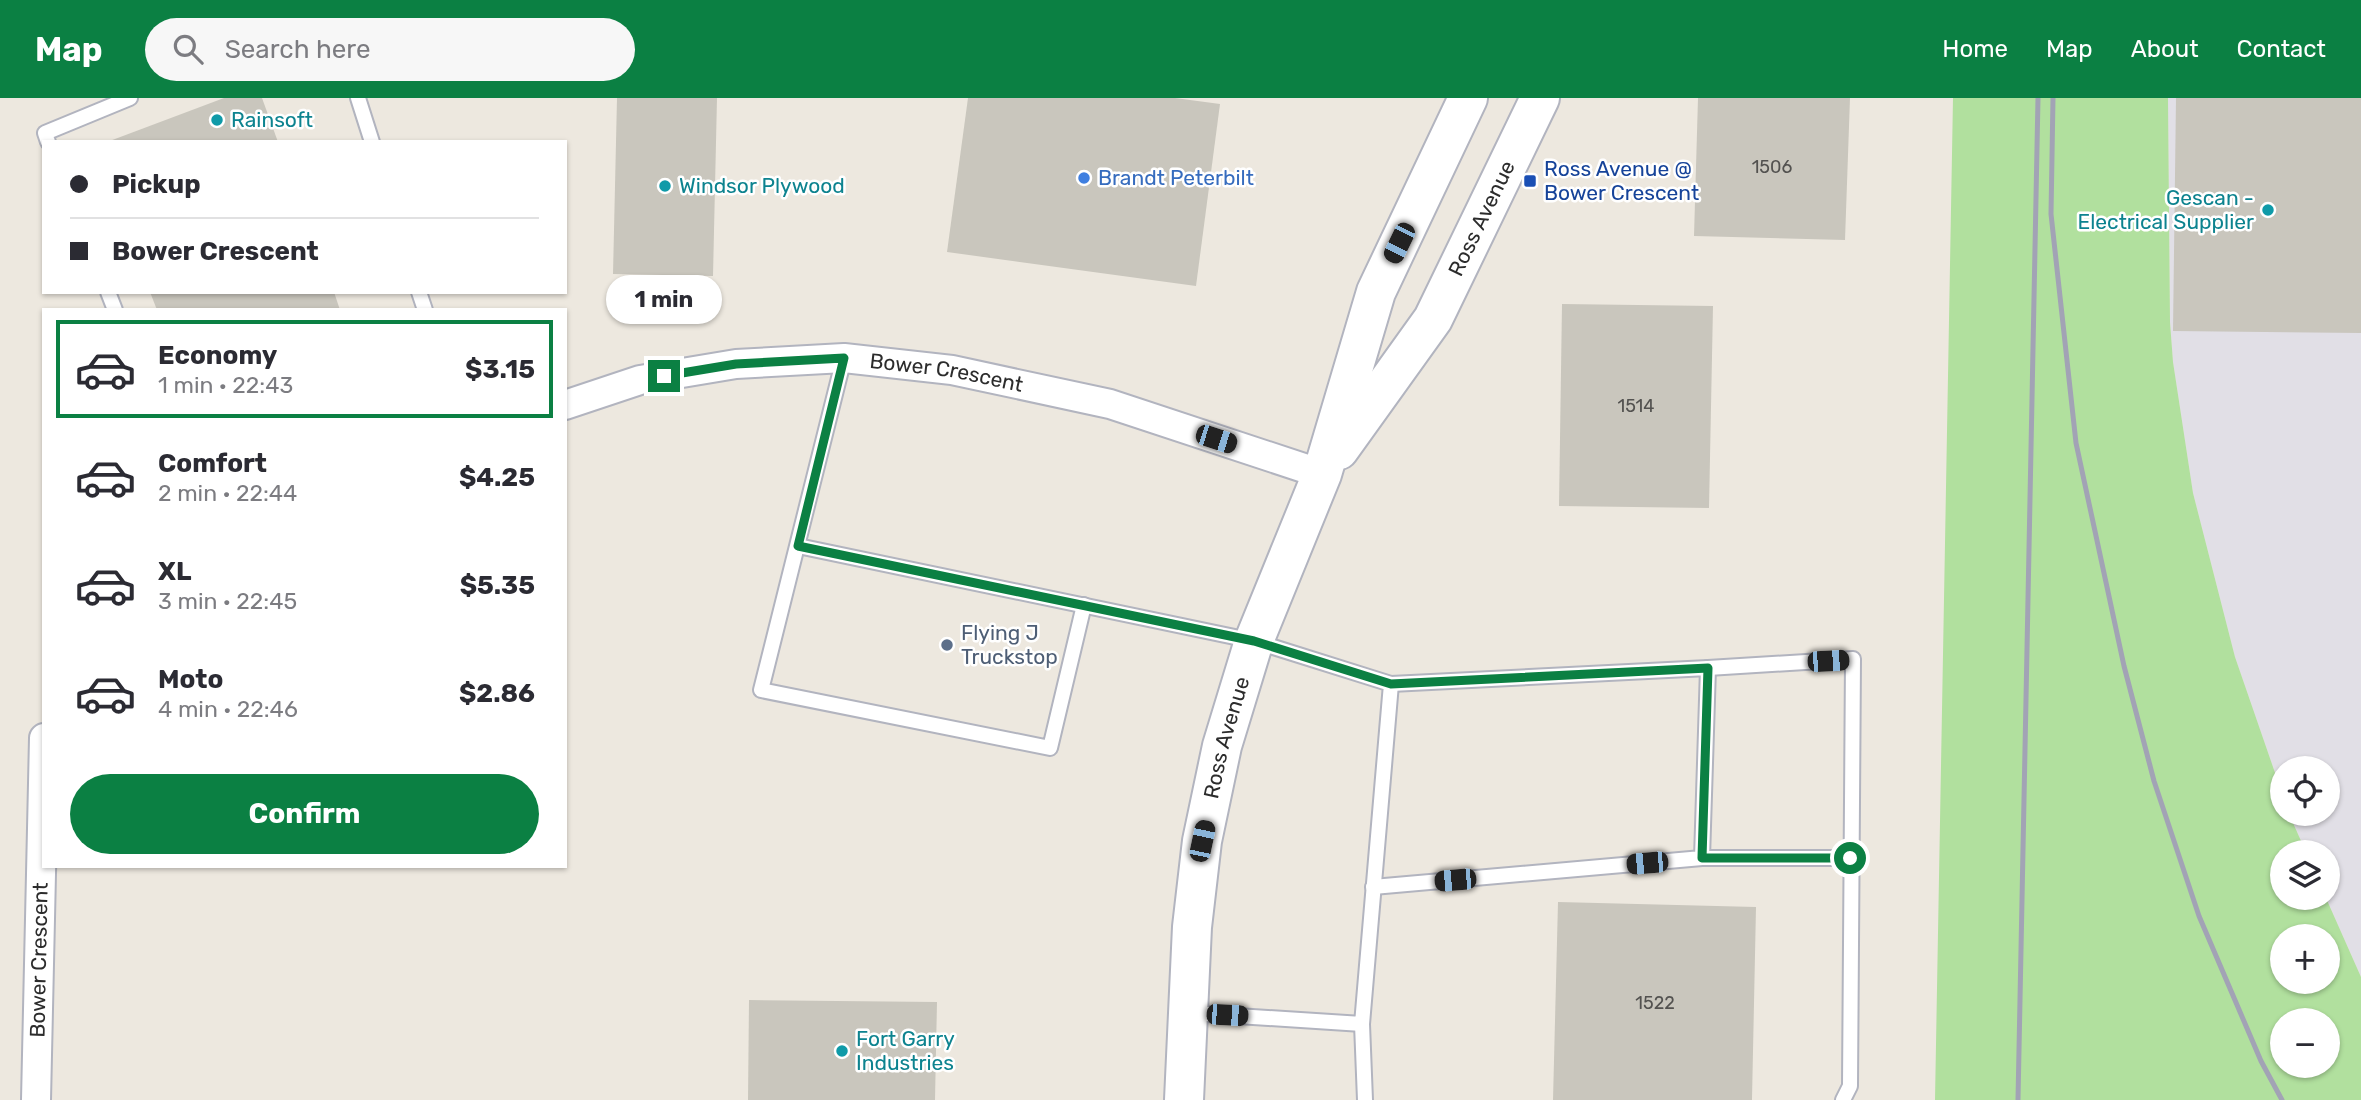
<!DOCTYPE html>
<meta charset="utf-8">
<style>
:root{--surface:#fff;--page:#f7f7f7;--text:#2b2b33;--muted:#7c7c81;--line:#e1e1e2;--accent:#0b8043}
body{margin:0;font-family:Rubik,sans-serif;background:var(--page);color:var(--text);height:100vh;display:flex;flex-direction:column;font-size:26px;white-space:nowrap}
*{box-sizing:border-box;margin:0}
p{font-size:23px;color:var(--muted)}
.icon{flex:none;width:38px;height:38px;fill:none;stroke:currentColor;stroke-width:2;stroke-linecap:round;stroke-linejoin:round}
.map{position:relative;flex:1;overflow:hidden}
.panel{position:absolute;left:42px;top:210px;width:525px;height:560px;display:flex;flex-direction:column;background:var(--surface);border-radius:0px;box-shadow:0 2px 5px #0004}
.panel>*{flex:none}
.top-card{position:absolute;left:42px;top:42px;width:525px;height:154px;border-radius:0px;box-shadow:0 2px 5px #0004;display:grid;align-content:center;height:154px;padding:0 28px;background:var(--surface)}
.controls{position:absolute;left:2270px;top:658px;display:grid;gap:14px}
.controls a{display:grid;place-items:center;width:70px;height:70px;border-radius:50%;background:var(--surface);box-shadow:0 2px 5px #0004;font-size:35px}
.end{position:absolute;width:32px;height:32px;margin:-16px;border:9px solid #0b8043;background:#fff;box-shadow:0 0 0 4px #fff}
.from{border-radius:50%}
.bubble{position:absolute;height:49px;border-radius:24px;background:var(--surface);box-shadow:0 2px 5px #0004;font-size:23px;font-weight:700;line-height:49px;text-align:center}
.car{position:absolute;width:21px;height:42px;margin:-21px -10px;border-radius:9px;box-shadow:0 0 5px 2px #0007;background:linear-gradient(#222 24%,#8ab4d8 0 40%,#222 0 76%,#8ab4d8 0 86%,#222 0)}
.top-card b{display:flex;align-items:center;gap:24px;height:66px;font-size:26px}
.top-card b+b{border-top:2px solid var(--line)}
.top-card i{width:18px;height:18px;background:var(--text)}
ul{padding:12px 0 0;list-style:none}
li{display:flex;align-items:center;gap:21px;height:98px;margin:0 14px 10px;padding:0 14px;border:4px solid transparent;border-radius:0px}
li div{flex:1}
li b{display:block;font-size:26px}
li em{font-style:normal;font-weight:700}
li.current{border-color:var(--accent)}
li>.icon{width:63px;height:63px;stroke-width:1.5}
.button{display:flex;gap:14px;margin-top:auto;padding:14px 28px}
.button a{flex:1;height:80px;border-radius:42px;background:var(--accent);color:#fff;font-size:28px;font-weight:700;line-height:80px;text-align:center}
header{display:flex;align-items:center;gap:42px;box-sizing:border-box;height:98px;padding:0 35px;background:var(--accent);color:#fff}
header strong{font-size:33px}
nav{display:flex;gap:38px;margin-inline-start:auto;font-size:24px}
.search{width:490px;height:63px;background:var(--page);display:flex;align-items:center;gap:18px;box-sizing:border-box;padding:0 24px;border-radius:38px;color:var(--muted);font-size:26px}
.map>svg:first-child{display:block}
.industrial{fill:#e1dfe6}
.green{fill:#b1e09e;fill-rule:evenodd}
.building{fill:#c9c6bd}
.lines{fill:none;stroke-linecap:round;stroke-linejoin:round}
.lane-casing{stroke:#b2b4bf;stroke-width:18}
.street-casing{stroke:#b2b4bf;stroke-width:32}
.secondary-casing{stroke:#b2b4bf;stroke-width:42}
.lane{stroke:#fff;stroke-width:14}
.street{stroke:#fff;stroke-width:28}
.secondary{stroke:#fff;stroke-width:38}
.rail{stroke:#a2a3b5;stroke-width:5}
.route{stroke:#0b8043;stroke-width:9}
.culture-dot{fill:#0f9aa8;stroke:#fff;stroke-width:2.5}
.shop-dot{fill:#3f7fe0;stroke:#fff;stroke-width:2.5}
.transit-dot{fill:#1a4fb4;stroke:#fff;stroke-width:2.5}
.service-dot{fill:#5c6f8a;stroke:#fff;stroke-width:2.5}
.labels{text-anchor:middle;stroke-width:5;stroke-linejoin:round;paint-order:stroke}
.number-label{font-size:18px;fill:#535250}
.culture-label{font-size:21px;fill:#0d838f;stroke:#fff;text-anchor:start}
.transit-label{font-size:21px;fill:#164399;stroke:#fff;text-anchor:start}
.shop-label{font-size:21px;fill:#366cbe;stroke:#fff;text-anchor:start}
.street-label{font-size:21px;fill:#2c2c2c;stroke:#fff}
.service-label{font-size:21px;fill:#4e5e75;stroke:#fff;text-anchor:start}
</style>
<header>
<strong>Map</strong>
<div class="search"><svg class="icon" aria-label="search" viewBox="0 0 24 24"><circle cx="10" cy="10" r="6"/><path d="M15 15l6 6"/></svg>Search here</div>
<nav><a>Home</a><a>Map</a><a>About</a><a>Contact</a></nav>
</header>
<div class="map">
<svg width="2361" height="1002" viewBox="0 0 2361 1002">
<rect width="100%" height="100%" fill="#ede8df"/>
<path class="industrial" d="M2168,0H2361V879L2326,800L2328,754H2306L2289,716H2328V670H2282V695L2235,559L2193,395L2173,264L2170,224Z"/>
<path class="green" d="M1953,0H2168L2170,224L2173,264L2193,395L2235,559L2282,695V716H2289L2306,754H2282V800H2326L2361,879V1002H1935ZM2282,838H2328V884H2282ZM2282,922H2328V968H2282Z"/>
<g class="building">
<path d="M224,0H262L278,44H107Z"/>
<path d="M617,0H717L713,178L613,176Z"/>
<path d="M968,0H1175L1220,6L1196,188L947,154Z"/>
<path d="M1698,0H1850L1845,142L1694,138Z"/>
<path d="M2176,0H2361V235L2173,233Z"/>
<path d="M150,194H334L340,212H157Z"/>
<path d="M1562,206L1713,208L1709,410L1559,408Z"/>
<path d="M1558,804L1756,809L1752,1002H1553Z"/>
<path d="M749,902L937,904L935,1002H748Z"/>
</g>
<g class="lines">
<g class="lane-casing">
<g id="lane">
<path d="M358,0L372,44"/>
<path d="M48,44L45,35L130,0"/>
<path d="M108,194L115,212"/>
<path d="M419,194L425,212"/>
<path d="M844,260L761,592L1050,650L1084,507"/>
<path d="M798,448L1254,543L1391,586L1362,926L1191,915"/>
<path d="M1708,570L1853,561L1850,988L1843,1002"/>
<path d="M1702,760H1850"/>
<path d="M1373,789L1702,760L1708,570L1391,586"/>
<path d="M1362,926L1365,1002"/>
</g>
</g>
<g class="street-casing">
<g id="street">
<path id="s1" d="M565,307L640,282L736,266L844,260L952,272L1110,306L1322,376"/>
<path id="s2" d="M36,1002L44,640"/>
</g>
</g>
<g class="secondary-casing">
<g id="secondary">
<path id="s3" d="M1339,352L1433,221L1540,0"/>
<path id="s4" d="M1184,1002L1192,829L1202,743L1222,648L1254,543L1322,376L1376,194L1468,0"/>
</g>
</g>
<use href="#lane" class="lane"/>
<use href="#street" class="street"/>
<use href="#secondary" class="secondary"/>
<g class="rail">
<path d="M2053,0L2051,116L2076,345L2124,568L2154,683L2199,818L2261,963L2282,1002"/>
<path d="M2018,1002L2038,0"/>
</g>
</g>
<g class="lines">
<path class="route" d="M664,278L736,266L844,260L798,448L1254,543L1391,586L1708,570L1702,760H1850"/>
</g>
<g class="culture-dot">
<circle cx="217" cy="22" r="7"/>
<circle cx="665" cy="88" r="7"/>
<circle cx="2268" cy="112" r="7"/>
<circle cx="842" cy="953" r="7"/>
</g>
<circle class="shop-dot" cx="1084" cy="80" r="7"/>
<rect class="transit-dot" x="1523" y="76" width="14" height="14" rx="3.5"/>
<circle class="service-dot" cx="947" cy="547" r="7"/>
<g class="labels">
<g class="number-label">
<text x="1772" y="75">1506</text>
<text x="1636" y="314">1514</text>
<text x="1655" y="911">1522</text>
</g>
<g class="culture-label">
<text x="231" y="29">Rainsoft</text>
<text x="679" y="95">Windsor Plywood</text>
<text x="2254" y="107" text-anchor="end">Gescan -<tspan x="2254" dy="24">Electrical Supplier</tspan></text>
<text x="856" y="948">Fort Garry<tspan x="856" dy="24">Industries</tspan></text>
</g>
<g class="transit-label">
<text x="1544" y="78">Ross Avenue @<tspan x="1544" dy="24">Bower Crescent</tspan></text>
</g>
<g class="shop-label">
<text x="1098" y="87">Brandt Peterbilt</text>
</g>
<g class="street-label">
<text dy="7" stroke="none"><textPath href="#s3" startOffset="273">Ross Avenue</textPath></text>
<text dy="7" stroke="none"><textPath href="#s1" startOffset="388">Bower Crescent</textPath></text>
<text dy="7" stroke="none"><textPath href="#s4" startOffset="366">Ross Avenue</textPath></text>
<text dy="7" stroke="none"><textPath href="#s2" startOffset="140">Bower Crescent</textPath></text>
</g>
<g class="service-label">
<text x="961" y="542">Flying J<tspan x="961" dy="24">Truckstop</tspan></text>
</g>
</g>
</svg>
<div class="controls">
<a><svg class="icon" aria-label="locate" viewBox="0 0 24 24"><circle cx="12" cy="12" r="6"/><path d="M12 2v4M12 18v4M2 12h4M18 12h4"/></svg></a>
<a><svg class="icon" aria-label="layers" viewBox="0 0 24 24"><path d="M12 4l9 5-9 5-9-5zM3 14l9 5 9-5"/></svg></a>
<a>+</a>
<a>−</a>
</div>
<i class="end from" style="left:1850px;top:760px"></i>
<i class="end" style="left:664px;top:278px"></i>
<div class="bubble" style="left:606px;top:177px;width:116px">1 min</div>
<i class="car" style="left:1399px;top:145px;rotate:206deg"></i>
<i class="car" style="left:1216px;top:341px;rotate:108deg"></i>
<i class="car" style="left:1828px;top:563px;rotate:87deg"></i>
<i class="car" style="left:1202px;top:743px;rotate:12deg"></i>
<i class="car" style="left:1647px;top:765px;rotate:265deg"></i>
<i class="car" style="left:1455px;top:782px;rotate:265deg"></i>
<i class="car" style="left:1227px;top:917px;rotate:93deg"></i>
<div class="top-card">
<b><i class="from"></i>Pickup</b>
<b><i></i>Bower Crescent</b>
</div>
<section class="panel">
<ul>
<li class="current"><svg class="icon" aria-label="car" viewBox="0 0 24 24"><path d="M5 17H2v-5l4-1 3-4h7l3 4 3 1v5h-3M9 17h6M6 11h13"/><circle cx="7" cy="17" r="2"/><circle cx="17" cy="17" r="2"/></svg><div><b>Economy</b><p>1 min · 22:43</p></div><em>$3.15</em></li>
<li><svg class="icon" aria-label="car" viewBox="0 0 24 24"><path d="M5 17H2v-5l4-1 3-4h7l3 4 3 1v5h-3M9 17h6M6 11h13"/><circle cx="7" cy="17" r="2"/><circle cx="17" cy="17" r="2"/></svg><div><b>Comfort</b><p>2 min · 22:44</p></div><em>$4.25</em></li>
<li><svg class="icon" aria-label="car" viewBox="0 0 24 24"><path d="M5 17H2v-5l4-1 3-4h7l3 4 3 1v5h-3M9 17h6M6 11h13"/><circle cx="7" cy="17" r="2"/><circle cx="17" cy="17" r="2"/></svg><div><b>XL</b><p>3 min · 22:45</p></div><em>$5.35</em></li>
<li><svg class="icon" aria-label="car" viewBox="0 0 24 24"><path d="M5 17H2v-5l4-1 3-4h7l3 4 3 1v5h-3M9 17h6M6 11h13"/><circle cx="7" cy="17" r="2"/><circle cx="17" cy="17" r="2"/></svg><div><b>Moto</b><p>4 min · 22:46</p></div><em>$2.86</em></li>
</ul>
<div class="button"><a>Confirm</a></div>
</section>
</div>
